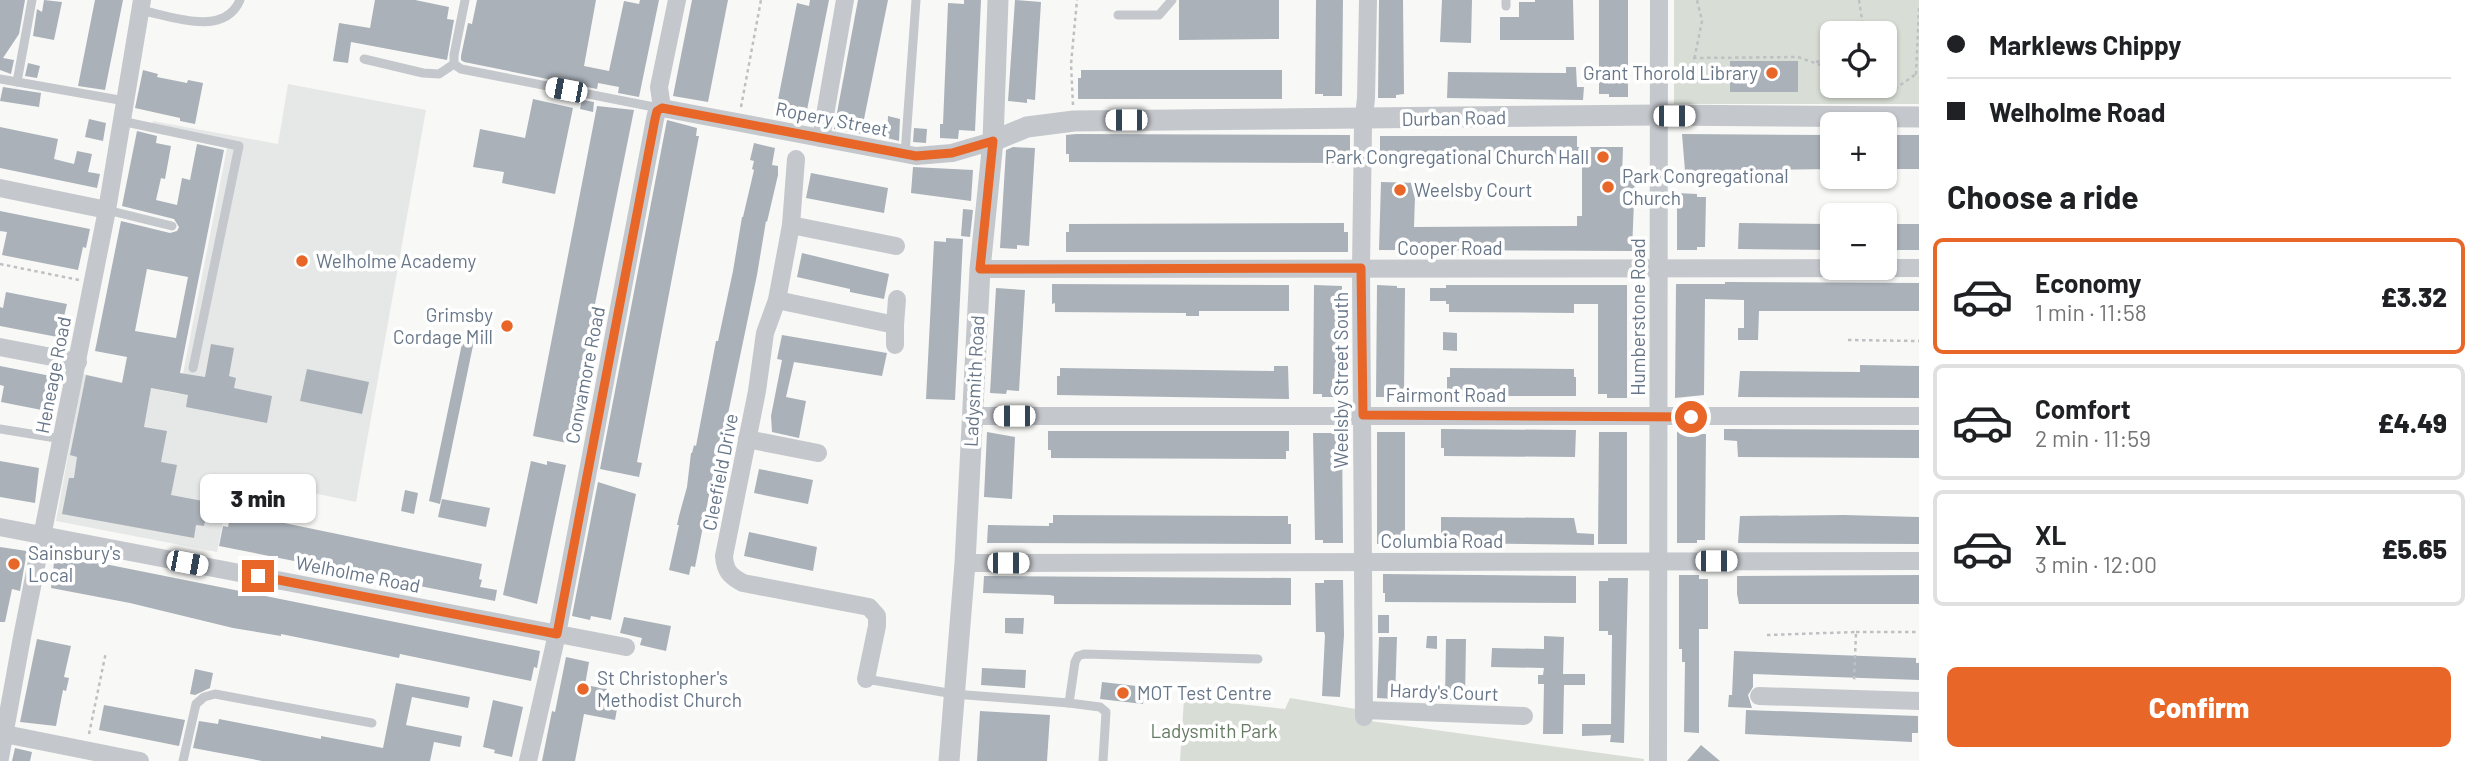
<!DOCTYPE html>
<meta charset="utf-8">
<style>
:root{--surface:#fff;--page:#f6f6f6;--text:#202124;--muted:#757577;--line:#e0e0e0;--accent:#e76628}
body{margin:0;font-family:Barlow,sans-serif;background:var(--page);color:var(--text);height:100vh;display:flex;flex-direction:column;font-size:26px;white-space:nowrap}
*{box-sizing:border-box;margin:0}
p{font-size:23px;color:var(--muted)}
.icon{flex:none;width:38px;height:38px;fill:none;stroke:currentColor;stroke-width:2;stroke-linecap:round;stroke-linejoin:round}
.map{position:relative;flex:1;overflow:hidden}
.details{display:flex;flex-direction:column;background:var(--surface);width:560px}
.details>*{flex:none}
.guide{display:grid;align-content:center;height:154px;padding:0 28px;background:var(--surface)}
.buttons{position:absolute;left:1820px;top:21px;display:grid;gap:14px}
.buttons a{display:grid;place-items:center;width:77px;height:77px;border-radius:10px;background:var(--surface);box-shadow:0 2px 5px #0004;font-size:35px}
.end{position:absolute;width:32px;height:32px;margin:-16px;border:9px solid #e76628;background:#fff;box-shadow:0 0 0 4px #fff}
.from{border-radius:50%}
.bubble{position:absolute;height:49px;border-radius:10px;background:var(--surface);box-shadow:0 2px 5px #0004;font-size:23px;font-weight:800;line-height:49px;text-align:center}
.car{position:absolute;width:21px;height:42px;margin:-21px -10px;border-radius:9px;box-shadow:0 0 5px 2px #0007;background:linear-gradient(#fff 24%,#345 0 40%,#fff 0 76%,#345 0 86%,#fff 0)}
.guide b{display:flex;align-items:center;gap:24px;height:66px;font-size:26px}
.guide b+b{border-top:2px solid var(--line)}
.guide i{width:18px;height:18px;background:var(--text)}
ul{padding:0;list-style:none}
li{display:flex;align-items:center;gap:21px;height:116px;margin:0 14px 10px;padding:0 14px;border:4px solid var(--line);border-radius:10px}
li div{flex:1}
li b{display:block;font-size:26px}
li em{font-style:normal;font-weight:800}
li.selected{border-color:var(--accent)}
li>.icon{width:63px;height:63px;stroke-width:1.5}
h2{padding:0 28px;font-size:32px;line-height:84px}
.action{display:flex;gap:14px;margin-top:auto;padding:14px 28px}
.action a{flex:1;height:80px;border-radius:10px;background:var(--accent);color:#fff;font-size:28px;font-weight:800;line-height:80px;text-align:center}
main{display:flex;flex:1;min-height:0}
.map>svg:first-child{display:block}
.built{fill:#e6e8e7}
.green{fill:#d8ded5;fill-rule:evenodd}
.building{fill:#aab1b9;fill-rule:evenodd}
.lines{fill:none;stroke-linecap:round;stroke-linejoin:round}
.path{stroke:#bec0c3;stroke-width:2.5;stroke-dasharray:3.5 3.5;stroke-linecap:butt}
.service{stroke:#c4c7cc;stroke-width:9}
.minor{stroke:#c4c7cc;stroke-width:18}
.tertiary{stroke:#c4c7cc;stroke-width:21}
.route{stroke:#e76628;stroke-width:9}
.poi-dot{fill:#e76628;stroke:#fff;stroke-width:2.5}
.labels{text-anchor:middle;stroke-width:7;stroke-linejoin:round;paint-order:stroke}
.poi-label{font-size:19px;fill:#677688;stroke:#fff;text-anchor:start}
.street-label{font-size:19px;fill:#677688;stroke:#fff}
.park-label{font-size:19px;fill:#657a62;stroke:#fff}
</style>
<main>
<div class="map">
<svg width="1919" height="761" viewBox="0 0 1919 761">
<rect width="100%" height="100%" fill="#f8f9f6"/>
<path class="built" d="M288,84L426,110L356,502L232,476L217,552L56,521L83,374L179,394L227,148L150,131L153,121L278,144Z"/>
<g class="green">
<path d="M1674,0H1919V104H1674ZM1832,33H1885V86H1832Z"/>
<path d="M1184,698L1285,709L1290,698L1356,709V719L1644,759V761H1180Z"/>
</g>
<g class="building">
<path d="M0,0H25L19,34L3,58L14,60L11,74L0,70Z"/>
<path d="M44,0L62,2L54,40L33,36L37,9L42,12Z"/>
<path d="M95,0H123L105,90L78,86Z"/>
<path d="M375,0H415L449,7L447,19L454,20L447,60L351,42L348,63L333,61L339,23L370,28Z"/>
<path d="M477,0H596L584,66L609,71L624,1L639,4L640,0H659L639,97L618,93L619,87L598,83L597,89L464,62L461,60V56L468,23L472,24Z"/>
<path d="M692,0H728L708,102L673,96Z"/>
<path d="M810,0H829L805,120L778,115V111L776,110L797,3L809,6Z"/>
<path d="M858,0H888L861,134L834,129Z"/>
<path d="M964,0H981L975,131L959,130L958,139L940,138V124H943L948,3L964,4Z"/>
<path d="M1015,0L1041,2L1035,100L1027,99V103L1008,101Z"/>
<path d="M1179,0H1279V39L1179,40Z"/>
<path d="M1316,0H1343L1342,96H1323V94H1315Z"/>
<path d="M1379,0H1403L1404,94L1396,95V98H1378Z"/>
<path d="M1442,0H1472L1471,43L1440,42Z"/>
<path d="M1535,0H1573L1574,40H1500V17H1519V2H1535Z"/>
<path d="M1599,0H1628V97H1609V94H1599Z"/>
<rect x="1730" y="61" width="68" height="31"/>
<path d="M28,63L40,66L37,78L25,76Z"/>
<path d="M1566,67H1576L1577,87H1584L1583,100L1447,98L1448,72L1566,73Z"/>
<path d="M143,70L158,74L157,77L187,83L188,80L203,83L195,124L180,121V118L135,108Z"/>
<path d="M1081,70H1282V99H1078V78H1081Z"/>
<path d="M3,87L41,93L39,107L0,101Z"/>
<path d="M533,99L573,108L555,194L502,183L504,172L473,167L480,129L525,138Z"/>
<path d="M582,100L594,102L593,112L580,109Z"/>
<path d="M597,106L634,110L567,443L533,436Z"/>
<path d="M888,116L900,119L899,141L887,138Z"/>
<path d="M89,119L106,123L103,141L85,137Z"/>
<path d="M667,120L697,128L696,136H699L637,462L642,463L639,477L600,469Z"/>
<path d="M0,127L58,139L54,159L74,164L77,151L92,154L88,172L100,174L97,188L0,168Z"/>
<path d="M914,128L927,129L926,143L913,142Z"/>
<path d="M137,131L157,136L156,143L171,146L165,179L161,178L156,200L177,205L182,178L190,180L197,144L224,150L180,373L205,377L211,344L234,348L229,376L236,378L234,388L272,396L267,423L186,407L188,395L151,388L144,427L167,431L161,462L177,465L171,495L208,502L204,526L196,525L194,538L62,514L69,478H74L77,457L70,455L86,375L122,383L127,357L95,351L121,221L170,233L177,231L179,227L174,219L122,206ZM147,269L188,277L176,338L135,331Z"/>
<path d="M1076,134L1350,135V154L1349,163L1069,162V154H1066V135Z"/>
<path d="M1682,134L1832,135V169L1685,171Z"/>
<rect x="1885" y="135" width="34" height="34"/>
<path d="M1380,136H1577V147H1623L1622,176H1635L1632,251L1379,250L1381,182L1419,183L1418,196H1415L1414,227L1577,226V216H1582V161L1390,160V153L1380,152Z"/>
<path d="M754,143L775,148L772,165L778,166V175L767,222L766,221L757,275L724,433H721L699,547L695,567L691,566L689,575L669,570L679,525H677L679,516L687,487L691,453H692L694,445L696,446L716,341H718L733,271L742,217H743L754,170L752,169L754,161L750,160Z"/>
<path d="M1013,147L1035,148L1029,246L1017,245V249L1000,248L1006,150Z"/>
<path d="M913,167L973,170L971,201L911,193Z"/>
<path d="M811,173L888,188L884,213L806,198Z"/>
<path d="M1677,193L1697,194V197H1706L1705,247H1697V250H1677Z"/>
<path d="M963,209L973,210L970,237L961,236Z"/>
<path d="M0,211L90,229L86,248L83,247L78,270L2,255L7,232L0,231Z"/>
<path d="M1344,223V232H1348V252H1066V232H1069V224Z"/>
<path d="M1739,223L1832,224V250L1738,249Z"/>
<path d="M1887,224H1919V250H1885Z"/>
<path d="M946,238L963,239L955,400L926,399L934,241L946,242Z"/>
<path d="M802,253L889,274L884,299L850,292V289L797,277Z"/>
<path d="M1725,282L1919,283V311H1759L1758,340H1738V328H1744V300L1705,299L1704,395L1675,398L1676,284H1725Z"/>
<path d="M1052,284L1289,285V311H1199V316H1186V313L1055,312V303L1052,304Z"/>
<path d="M1314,285L1342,286L1341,397H1322V394H1313Z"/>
<path d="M1377,285L1397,286V288H1405L1404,395H1396V397H1376Z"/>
<path d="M1446,285H1627V398H1607V394H1598V304H1574V313L1449,312V304H1446V301H1430V288H1446Z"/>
<path d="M996,288L1025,290L1019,391L1007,390L1006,394L990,393Z"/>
<path d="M6,292L67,304L62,325L71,326L68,339L0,326V307L3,308Z"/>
<path d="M1443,332L1457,333V351L1443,350Z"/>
<path d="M464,334L475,336L440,504L429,501Z"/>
<path d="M782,335L887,353L882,376L794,362L786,397L806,401L799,438L772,432L771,416L782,360L777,359Z"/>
<path d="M1860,365L1919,366V398L1738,397L1740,371L1860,372Z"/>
<path d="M0,366L61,378L52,412L1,402L4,386L0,385Z"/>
<path d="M1274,366H1288L1289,399L1057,395V376H1060V368L1274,371Z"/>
<path d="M1450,368L1574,369V377H1576V396H1447V377H1450Z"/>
<path d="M307,369L369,382L362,414L300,401Z"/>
<path d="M1683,427H1695L1697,434H1706L1705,540H1697V543H1677V430H1683Z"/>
<path d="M1441,429L1576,430L1575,457L1444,456V448H1441Z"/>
<path d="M1724,429L1919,430V458L1738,457L1737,441L1724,440Z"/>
<path d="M1048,431H1289V451H1286V459L1051,458V450H1048Z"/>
<path d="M987,432L1015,437L1012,499L984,497Z"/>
<path d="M1377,432H1405V541H1397V544H1377Z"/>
<path d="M1599,432H1627V544H1598Z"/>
<path d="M1313,433H1342L1343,543H1323V540H1315Z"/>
<path d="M0,461L39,468L35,503L0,497Z"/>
<path d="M531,461L547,465V461L566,465L537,604L503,595Z"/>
<path d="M759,469L813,480L808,504L754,493Z"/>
<path d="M598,482L636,494L611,620L591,616L590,620L572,616Z"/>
<path d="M405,490L418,493L414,514L401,511Z"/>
<path d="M442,499L490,508L486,527L438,517Z"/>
<path d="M231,512L482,564L479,579L482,580L480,587L497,590L495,601L219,546L223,526L228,527Z"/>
<path d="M1053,515L1288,516V524H1291V544L987,543L988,525L1049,526V523H1053Z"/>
<path d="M1844,515L1919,517V544L1738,543L1740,516Z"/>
<path d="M1441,517L1574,518L1577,533L1594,534V545L1441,543Z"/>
<path d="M749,532L817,547L813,571L744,556Z"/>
<path d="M0,547L27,551L20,591L12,589L5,622H0Z"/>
<path d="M55,554L540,651L537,668L534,667L531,681L400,654L399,658L281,634V636L233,628L130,603L51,588Z"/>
<path d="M1383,574L1576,576V603L1385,602V593H1383Z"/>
<path d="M1679,575H1699V579H1708V629H1699V733L1684,732L1685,662H1682V649H1679Z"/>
<path d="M1919,575V604H1739L1737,594V576Z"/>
<path d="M984,576L1291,578V605L1054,604V596L1050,595L983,593Z"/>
<path d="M1608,578H1628L1624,743L1610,742L1611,735L1582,736V724H1611L1612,635H1608V631H1599V581H1608Z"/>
<path d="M1324,580H1343L1344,635L1340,697L1322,696L1325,635L1324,632H1316L1315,583H1324Z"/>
<rect x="1378" y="615" width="11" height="18"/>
<path d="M624,617L671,626L666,651L640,645L642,638L620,633Z"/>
<path d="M1005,618H1024L1023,634L1005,633Z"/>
<path d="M1427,636H1437V649L1426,648Z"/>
<path d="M1544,636L1564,637L1563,674H1585V685H1564L1563,734H1543L1544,684H1538V675H1543L1544,668L1491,667L1492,648L1544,649Z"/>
<path d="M1379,637H1397L1395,699L1377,698Z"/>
<path d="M37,639L71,646L64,677L69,678L66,691L63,690L56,726L20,722Z"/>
<path d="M1446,639H1466L1465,700H1445Z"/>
<path d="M1734,651L1916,658V663H1919V680L1753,674V687L1748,695L1752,708L1728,707L1729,695H1732Z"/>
<path d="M566,657L589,662L585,685L607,689L606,695L619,698L615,720L584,714L575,761H542L552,711L555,712Z"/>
<path d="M982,668L1026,670L1025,688L981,685Z"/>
<path d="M195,669L213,673L210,688L195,695L190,694Z"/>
<path d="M1102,682L1145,687L1143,704L1100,699Z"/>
<path d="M396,683L470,697L468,708L412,697L406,725L462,736L460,747L434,742L430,761H262L193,748L199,721L218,724L219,719L321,739V736L383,748Z"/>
<path d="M493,700L523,707L512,757L494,753L495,750L483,747Z"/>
<path d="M104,705L185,720L179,746L99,730Z"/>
<path d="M1746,710L1918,716V733H1912V742L1745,734Z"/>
<path d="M980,711L1050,715L1047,761H977Z"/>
<path d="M1701,745L1720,761H1687Z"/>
<path d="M15,748L32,752L30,761H12Z"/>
</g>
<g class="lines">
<g class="path">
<path d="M1859,0L1864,33"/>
<path d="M1919,8L1916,74L1919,77"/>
<path d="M1855,33L1862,21"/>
<path d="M1693,58L1798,57L1832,69"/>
<path d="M1816,62L1832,58"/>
<path d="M1673,74L1691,75L1702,21L1697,0"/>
<path d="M1877,86L1889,93L1890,100"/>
<path d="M1889,93L1916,74"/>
<path d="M1073,105L1071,64L1077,0"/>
<path d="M741,107L761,0"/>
<path d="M0,264L79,280"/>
<path d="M1848,340L1919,341"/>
<path d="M1856,632H1919"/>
<path d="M1767,635L1856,632L1854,682"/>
<path d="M89,734L106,652"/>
</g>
<g class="service">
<path d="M465,0L454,55V64L461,69L659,108"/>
<path d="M1506,6V0"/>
<path d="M140,10C170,16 224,38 240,0"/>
<path d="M1118,15H1159L1172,0"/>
<path d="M364,59L423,73L439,74L454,64"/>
<path d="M0,79L125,101"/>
<path d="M17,82L32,0"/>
<path d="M121,121L239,146L193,368"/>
<path d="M905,154L916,0"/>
<path d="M107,210L172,226"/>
<path d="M0,429L62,439"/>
<path d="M866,679L954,694L1069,703L1075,662L1078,656L1084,654L1258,659"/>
<path d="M1069,703L1100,707L1106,712L1103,761"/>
<path d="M183,761L196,704L204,697L215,694L372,723"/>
</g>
<g class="minor">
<path d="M662,108L916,156L952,153L993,141"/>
<path d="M662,108L659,87L677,0"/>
<path d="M821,138L845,0"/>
<path d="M796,159L791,225L777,300L765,333L757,391L724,556C725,571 730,576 743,583L869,607L877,616V626L866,679"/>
<path d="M0,188L107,210"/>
<path d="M791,225L896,246"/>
<path d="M980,269L1919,268"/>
<path d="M777,300L895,325V345"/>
<path d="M895,325L897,299"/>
<path d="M0,347L78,362"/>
<path d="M973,416H1919"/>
<path d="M747,439L818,453"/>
<path d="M0,527L626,647"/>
<path d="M965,563L1919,561"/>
<path d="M1759,696L1919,701"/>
<path d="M1364,710L1524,716"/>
<path d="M1364,717L1361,268L1363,126L1366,98L1368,0"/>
<path d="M0,733L140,761"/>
<path d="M0,758L22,637L107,210L142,0"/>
<path d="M528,761L557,634L655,119L657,111L662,108"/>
<path d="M1658,761C1660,507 1657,254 1659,0"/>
</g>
<g class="tertiary">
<path d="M993,141L1027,127L1074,121L1657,115L1919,117"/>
<path d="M949,761L965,563L980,269L993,141L998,0"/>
</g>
</g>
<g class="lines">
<path class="route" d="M258,576L557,634L655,119L657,111L662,108L916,156L952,153L993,141L980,269L1361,268L1363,415L1691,417"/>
</g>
<g class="poi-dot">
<circle cx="1772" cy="73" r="7"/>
<circle cx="1603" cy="157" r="7"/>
<circle cx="1608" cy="187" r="7"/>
<circle cx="1400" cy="190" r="7"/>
<circle cx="302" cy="261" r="7"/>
<circle cx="507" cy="326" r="7"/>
<circle cx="14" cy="564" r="7"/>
<circle cx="583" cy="689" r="7"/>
<circle cx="1123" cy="693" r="7"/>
</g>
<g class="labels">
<g class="poi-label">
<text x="1758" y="80" text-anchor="end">Grant Thorold Library</text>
<text x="1589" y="164" text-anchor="end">Park Congregational Church Hall</text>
<text x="1622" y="183">Park Congregational<tspan x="1622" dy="22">Church</tspan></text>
<text x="1414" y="197">Weelsby Court</text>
<text x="316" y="268">Welholme Academy</text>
<text x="493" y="322" text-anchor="end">Grimsby<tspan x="493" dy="22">Cordage Mill</tspan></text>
<text x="28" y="560">Sainsbury's<tspan x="28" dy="22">Local</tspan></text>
<text x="597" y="685">St Christopher's<tspan x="597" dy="22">Methodist Church</tspan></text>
<text x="1137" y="700">MOT Test Centre</text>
</g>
<g class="street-label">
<text transform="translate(1454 118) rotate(-1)" y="7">Durban Road</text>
<text transform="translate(832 119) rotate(11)" y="7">Ropery Street</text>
<text x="1450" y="255">Cooper Road</text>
<text transform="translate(1638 317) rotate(-90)" y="7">Humberstone Road</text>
<text transform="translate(53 375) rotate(-79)" y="7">Heneage Road</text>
<text transform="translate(585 375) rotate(-79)" y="7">Convamore Road</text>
<text transform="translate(1341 380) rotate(-90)" y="7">Weelsby Street South</text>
<text transform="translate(974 381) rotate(-87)" y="7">Ladysmith Road</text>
<text x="1446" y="402">Fairmont Road</text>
<text transform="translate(720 472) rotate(-79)" y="7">Cleefield Drive</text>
<text x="1442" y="548">Columbia Road</text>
<text transform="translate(358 574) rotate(11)" y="7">Welholme Road</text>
<text transform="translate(1444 692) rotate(2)" y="7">Hardy's Court</text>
</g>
<g class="park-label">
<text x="1214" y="738">Ladysmith Park</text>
</g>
</g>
</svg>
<div class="buttons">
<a><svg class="icon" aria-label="locate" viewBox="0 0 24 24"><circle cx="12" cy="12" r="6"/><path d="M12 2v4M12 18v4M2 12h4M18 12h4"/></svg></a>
<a>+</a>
<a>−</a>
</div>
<i class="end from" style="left:1691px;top:417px"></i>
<i class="end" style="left:258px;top:576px"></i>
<div class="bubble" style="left:200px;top:474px;width:116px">3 min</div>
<i class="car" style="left:566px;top:90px;rotate:281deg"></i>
<i class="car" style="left:1674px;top:116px;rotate:90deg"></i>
<i class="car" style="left:1126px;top:120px;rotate:270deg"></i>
<i class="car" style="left:1014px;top:416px;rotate:270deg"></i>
<i class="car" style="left:1716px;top:561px;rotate:90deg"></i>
<i class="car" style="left:187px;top:563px;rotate:101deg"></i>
<i class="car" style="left:1008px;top:563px;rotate:90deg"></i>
</div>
<section class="details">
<div class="guide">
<b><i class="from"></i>Marklews Chippy</b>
<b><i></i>Welholme Road</b>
</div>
<h2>Choose a ride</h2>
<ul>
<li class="selected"><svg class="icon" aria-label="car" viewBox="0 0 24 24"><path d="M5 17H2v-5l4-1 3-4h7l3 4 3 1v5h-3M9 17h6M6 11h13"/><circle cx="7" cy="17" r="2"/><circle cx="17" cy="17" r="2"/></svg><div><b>Economy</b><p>1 min · 11:58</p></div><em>£3.32</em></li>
<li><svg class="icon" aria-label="car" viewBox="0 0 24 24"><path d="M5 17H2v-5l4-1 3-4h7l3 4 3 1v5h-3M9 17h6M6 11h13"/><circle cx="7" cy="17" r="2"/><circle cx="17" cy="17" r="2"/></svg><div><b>Comfort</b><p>2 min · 11:59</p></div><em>£4.49</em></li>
<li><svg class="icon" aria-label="car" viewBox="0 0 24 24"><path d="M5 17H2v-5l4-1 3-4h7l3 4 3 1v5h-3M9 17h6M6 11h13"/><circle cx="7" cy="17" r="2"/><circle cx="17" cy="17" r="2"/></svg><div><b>XL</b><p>3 min · 12:00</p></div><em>£5.65</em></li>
</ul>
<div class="action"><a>Confirm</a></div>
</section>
</main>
